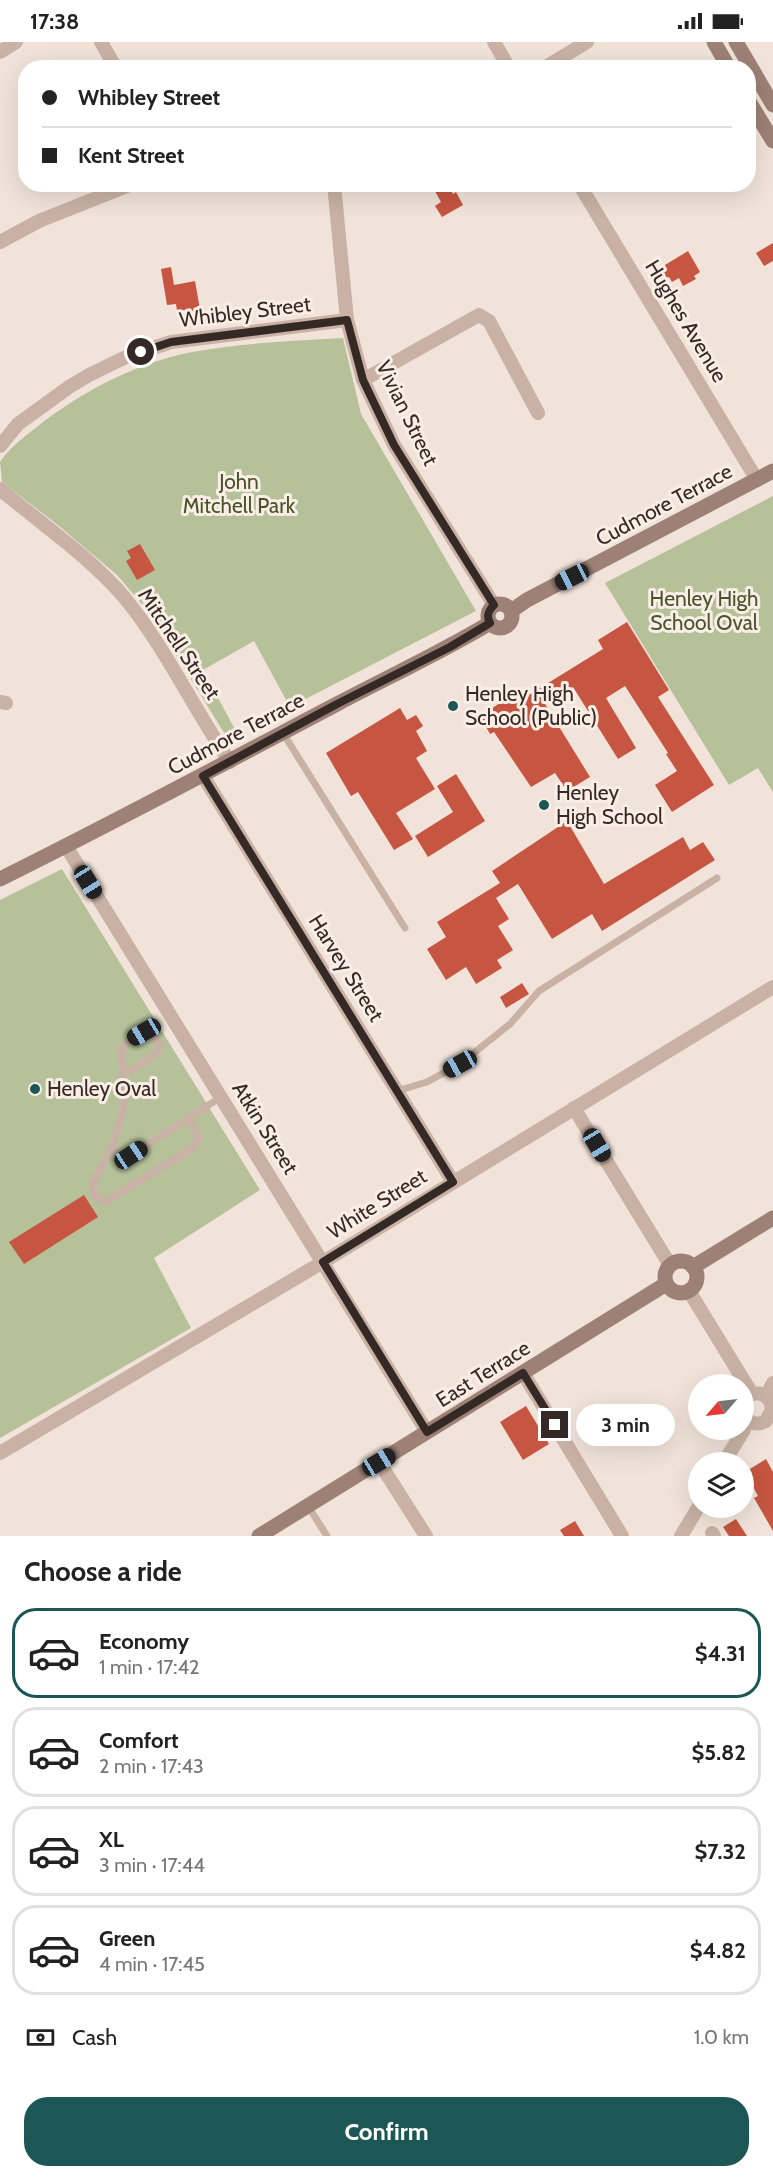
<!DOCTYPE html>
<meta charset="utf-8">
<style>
:root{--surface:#fff;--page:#f2f2f2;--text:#222;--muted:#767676;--line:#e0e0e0;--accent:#1c5655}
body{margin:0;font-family:Cabin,sans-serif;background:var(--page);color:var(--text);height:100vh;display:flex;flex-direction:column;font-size:22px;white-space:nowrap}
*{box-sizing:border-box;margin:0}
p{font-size:20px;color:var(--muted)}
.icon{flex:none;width:33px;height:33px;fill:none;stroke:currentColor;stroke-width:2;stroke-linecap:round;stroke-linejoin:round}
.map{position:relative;height:1494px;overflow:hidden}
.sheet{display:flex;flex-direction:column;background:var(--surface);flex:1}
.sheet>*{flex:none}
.guide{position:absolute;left:18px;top:18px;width:738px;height:132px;border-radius:24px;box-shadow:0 6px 24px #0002;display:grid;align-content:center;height:132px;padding:0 24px;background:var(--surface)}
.needle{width:39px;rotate:242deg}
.tools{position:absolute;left:688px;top:1332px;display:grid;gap:12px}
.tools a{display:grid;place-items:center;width:66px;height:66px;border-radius:50%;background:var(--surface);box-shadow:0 6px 24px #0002;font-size:30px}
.end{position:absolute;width:27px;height:27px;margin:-14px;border:8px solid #352926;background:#fff;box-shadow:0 0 0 3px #fff}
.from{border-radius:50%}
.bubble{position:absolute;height:42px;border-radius:21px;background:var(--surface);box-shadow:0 6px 24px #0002;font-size:20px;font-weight:800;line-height:42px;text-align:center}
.car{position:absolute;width:18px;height:36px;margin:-18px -9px;border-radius:8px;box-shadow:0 0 4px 2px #0007;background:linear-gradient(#222 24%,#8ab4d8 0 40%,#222 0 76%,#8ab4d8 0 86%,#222 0)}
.guide b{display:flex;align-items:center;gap:21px;height:57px;font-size:22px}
.guide b+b{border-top:2px solid var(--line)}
.guide i{width:15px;height:15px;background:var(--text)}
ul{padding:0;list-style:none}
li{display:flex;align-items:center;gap:18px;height:90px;margin:0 12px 9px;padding:0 12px;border:3px solid var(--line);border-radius:24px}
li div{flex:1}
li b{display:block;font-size:22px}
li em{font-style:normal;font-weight:800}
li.selected{border-color:var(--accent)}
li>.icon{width:54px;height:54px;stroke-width:1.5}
h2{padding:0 24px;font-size:27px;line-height:72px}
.pay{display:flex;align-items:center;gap:15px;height:66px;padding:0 24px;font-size:22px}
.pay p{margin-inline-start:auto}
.action{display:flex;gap:12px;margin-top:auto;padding:12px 24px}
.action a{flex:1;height:69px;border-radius:24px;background:var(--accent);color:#fff;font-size:24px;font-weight:800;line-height:69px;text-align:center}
.status{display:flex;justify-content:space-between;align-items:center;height:42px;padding:0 30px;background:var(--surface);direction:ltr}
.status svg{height:16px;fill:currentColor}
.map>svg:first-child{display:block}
.green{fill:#b6c099}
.building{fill:#c65641}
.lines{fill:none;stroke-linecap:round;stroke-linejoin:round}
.lane{stroke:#c9b2a5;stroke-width:7}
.street{stroke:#c9b2a5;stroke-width:14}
.secondary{stroke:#9d8176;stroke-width:15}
.route{stroke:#352926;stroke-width:8}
.poi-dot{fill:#1c5655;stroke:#f9eee5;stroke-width:2}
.labels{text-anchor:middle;stroke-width:6;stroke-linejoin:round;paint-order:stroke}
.street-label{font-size:21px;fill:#352926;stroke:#f9eee5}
.park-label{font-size:21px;fill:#48532a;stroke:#f9eee5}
.poi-label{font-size:21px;fill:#352926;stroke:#f9eee5;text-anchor:start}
</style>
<div class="status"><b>17:38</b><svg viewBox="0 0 49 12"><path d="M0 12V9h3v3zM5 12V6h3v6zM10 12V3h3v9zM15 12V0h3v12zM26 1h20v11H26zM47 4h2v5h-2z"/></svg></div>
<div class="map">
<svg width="773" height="1494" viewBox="0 0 773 1494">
<rect width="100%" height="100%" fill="#f1e3d9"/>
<g class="green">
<path d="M343,296L361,372L476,569L290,665L254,599L203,628L239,695L231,698L226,694L152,574L117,533L59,484L2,440L0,420C12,402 31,390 47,377C89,346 140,320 192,310C241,301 292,299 343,296Z"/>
<path d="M773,454V750L758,726L729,743L605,541Z"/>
<path d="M62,827L260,1148L154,1216L191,1286L0,1396V858Z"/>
</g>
<g class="building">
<path d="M431,142H448L453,152L456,150L463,163L442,175L435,164L441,160Z"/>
<path d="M773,201V219L764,224L756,211Z"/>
<path d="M688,209L700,230L694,234L696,237L683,244L679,236L672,240L669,235L666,236L660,226Z"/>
<path d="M171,225L174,243L195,239L200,268L186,271V268L177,269L176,262L167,263L161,227Z"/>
<path d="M140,502L155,528L137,538L126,519L131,516L127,509Z"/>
<path d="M627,580L669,648L658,655L714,743L672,770L655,743L677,729L666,712L668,711L625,644L606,656L636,706L618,717L573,645L545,662L590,735L567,749L555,731L531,745L494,690L490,692L480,674L514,652L519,659L603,607L598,598Z"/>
<path d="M400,666L407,678L416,673L423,684L416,689L427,709L416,716L435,747L396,771L413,797L394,808L358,750L351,754L326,711Z"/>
<path d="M456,732L485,779L428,815L415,794L453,770L437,744Z"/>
<path d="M567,779L604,842L683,795L690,808L703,800L715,818L602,889L592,872L552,897L518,842L496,856L509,877L498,884L513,908L497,918L502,926L476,942L466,925L446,938L427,907L446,895L437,880L500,841L492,829Z"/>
<path d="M522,941L529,952L506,966L500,955Z"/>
<path d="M84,1153L98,1175L24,1222L9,1200Z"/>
<path d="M526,1364L549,1402L523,1418L500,1380Z"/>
<path d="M766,1417L773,1430V1489L754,1456L758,1454L745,1430Z"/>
<path d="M736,1477L747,1494H729L723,1485Z"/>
<path d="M575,1479L584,1494H564L560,1488Z"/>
</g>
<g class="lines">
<g class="lane">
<path d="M283,691L405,886"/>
<path d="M122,1030L133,1028L158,1010L160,1003L151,989L144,990L121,1006C121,1020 124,1034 124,1048C125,1069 118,1088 111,1107L122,1114L131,1113L221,1055"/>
<path d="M397,1049L427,1040L460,1022L510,982L539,949L717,836"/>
<path d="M111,1107L93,1141L94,1154L105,1160L194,1105L198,1096L194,1086L188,1077"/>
<path d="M308,1464L327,1494"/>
</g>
<g class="street">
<path d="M101,0L116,26"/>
<path d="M494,0L509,26"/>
<path d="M0,10L16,0"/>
<path d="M544,26L587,0"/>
<path d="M334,142L347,278L363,338L394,403L494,563"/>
<path d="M579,142L757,438"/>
<path d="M0,200L39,179L132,142"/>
<path d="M363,338L479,273L489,279L538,371"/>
<path d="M0,404L18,382L69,345L89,333L126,315L171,300L347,278"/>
<path d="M0,447C41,482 89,514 124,555C166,606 193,666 230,720"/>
<path d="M0,660L6,661"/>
<path d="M203,734L453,1140"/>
<path d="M66,804L427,1390"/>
<path d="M574,1066L670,1223"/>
<path d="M689,1249L752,1352"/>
<path d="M523,1331L622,1494"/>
<path d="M766,1354L773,1341"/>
<path d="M744,1358C755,1346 771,1351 772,1368L766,1379C757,1384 750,1381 744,1374"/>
<path d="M0,1411L323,1220L773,945"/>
<path d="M379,1420L426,1494"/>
<path d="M724,1420L744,1388"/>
<path d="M712,1491L714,1494"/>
<path d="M681,1494L699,1464"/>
</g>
<g class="secondary">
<path d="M714,0L729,26"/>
<path d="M736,0L773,63"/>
<path d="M748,58L773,99"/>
<circle cx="500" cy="574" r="12"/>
<path d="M511,569L527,558L773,429"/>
<path d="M0,837C113,781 225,721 337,662C388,635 440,611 490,581"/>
<circle cx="681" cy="1235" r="16"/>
<path d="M693,1225L773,1176"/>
<path d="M259,1494L666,1242"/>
</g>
</g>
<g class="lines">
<path class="route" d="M141,310L171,300L347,278L363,338L394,403L494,563C488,569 486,574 490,581L450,605L337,662L203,734L453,1140L323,1220L427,1390L523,1331L555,1383"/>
</g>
<g class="poi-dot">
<circle cx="453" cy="664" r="6"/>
<circle cx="544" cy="763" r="6"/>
<circle cx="35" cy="1047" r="6"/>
</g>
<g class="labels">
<g class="street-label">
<text transform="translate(245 270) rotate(-7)" y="7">Whibley Street</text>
<text transform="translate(686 279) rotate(59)" y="7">Hughes Avenue</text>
<text transform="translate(407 371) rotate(64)" y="7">Vivian Street</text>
<text transform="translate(664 463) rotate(-28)" y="7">Cudmore Terrace</text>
<text transform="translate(179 602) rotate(56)" y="7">Mitchell Street</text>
<text transform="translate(236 692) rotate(-28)" y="7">Cudmore Terrace</text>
<text transform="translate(346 926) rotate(58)" y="7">Harvey Street</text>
<text transform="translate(265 1086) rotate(58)" y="7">Atkin Street</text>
<text transform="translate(377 1162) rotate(-32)" y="7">White Street</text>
<text transform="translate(483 1332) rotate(-32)" y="7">East Terrace</text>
</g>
<g class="park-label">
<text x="239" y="447">John<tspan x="239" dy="24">Mitchell Park</tspan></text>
<text x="704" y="564">Henley High<tspan x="704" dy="24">School Oval</tspan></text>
</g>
<g class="poi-label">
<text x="465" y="659">Henley High<tspan x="465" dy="24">School (Public)</tspan></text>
<text x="556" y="758">Henley<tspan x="556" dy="24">High School</tspan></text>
<text x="47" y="1054">Henley Oval</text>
</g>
</g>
</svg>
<div class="tools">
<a><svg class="needle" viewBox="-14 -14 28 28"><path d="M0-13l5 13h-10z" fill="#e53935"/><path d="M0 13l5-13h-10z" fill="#767676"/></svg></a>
<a><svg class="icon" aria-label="layers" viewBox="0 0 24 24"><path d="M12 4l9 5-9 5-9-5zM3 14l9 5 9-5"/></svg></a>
</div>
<i class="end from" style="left:141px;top:310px"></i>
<i class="end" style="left:555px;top:1383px"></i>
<div class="bubble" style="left:576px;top:1362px;width:99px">3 min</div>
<i class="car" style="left:572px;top:535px;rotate:243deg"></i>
<i class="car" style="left:88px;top:840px;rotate:148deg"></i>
<i class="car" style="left:144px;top:990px;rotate:240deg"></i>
<i class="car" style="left:460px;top:1022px;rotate:241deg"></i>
<i class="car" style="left:597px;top:1103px;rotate:149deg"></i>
<i class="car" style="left:131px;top:1113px;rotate:57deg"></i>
<i class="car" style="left:379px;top:1420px;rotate:59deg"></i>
<div class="guide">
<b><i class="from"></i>Whibley Street</b>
<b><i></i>Kent Street</b>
</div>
</div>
<section class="sheet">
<h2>Choose a ride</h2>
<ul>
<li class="selected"><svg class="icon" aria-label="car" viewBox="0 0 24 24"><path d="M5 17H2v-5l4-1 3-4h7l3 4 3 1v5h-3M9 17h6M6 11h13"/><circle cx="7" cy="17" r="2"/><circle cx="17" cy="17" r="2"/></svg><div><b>Economy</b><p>1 min · 17:42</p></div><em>$4.31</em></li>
<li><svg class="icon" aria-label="car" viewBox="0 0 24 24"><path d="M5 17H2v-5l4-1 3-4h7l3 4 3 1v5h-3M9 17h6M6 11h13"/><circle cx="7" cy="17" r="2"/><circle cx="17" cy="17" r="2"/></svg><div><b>Comfort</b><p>2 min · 17:43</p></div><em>$5.82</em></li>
<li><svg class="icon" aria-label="car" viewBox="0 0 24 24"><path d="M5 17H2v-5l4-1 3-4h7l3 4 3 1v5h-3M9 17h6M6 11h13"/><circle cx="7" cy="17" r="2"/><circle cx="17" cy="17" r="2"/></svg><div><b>XL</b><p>3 min · 17:44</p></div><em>$7.32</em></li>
<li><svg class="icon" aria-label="car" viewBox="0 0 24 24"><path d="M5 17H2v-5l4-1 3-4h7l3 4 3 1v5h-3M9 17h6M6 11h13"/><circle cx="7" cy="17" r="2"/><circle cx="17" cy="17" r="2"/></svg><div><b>Green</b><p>4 min · 17:45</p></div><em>$4.82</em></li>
</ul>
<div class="pay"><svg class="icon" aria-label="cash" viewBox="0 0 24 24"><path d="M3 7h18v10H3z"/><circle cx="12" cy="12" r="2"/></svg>Cash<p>1.0 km</p></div>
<div class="action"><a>Confirm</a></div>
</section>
